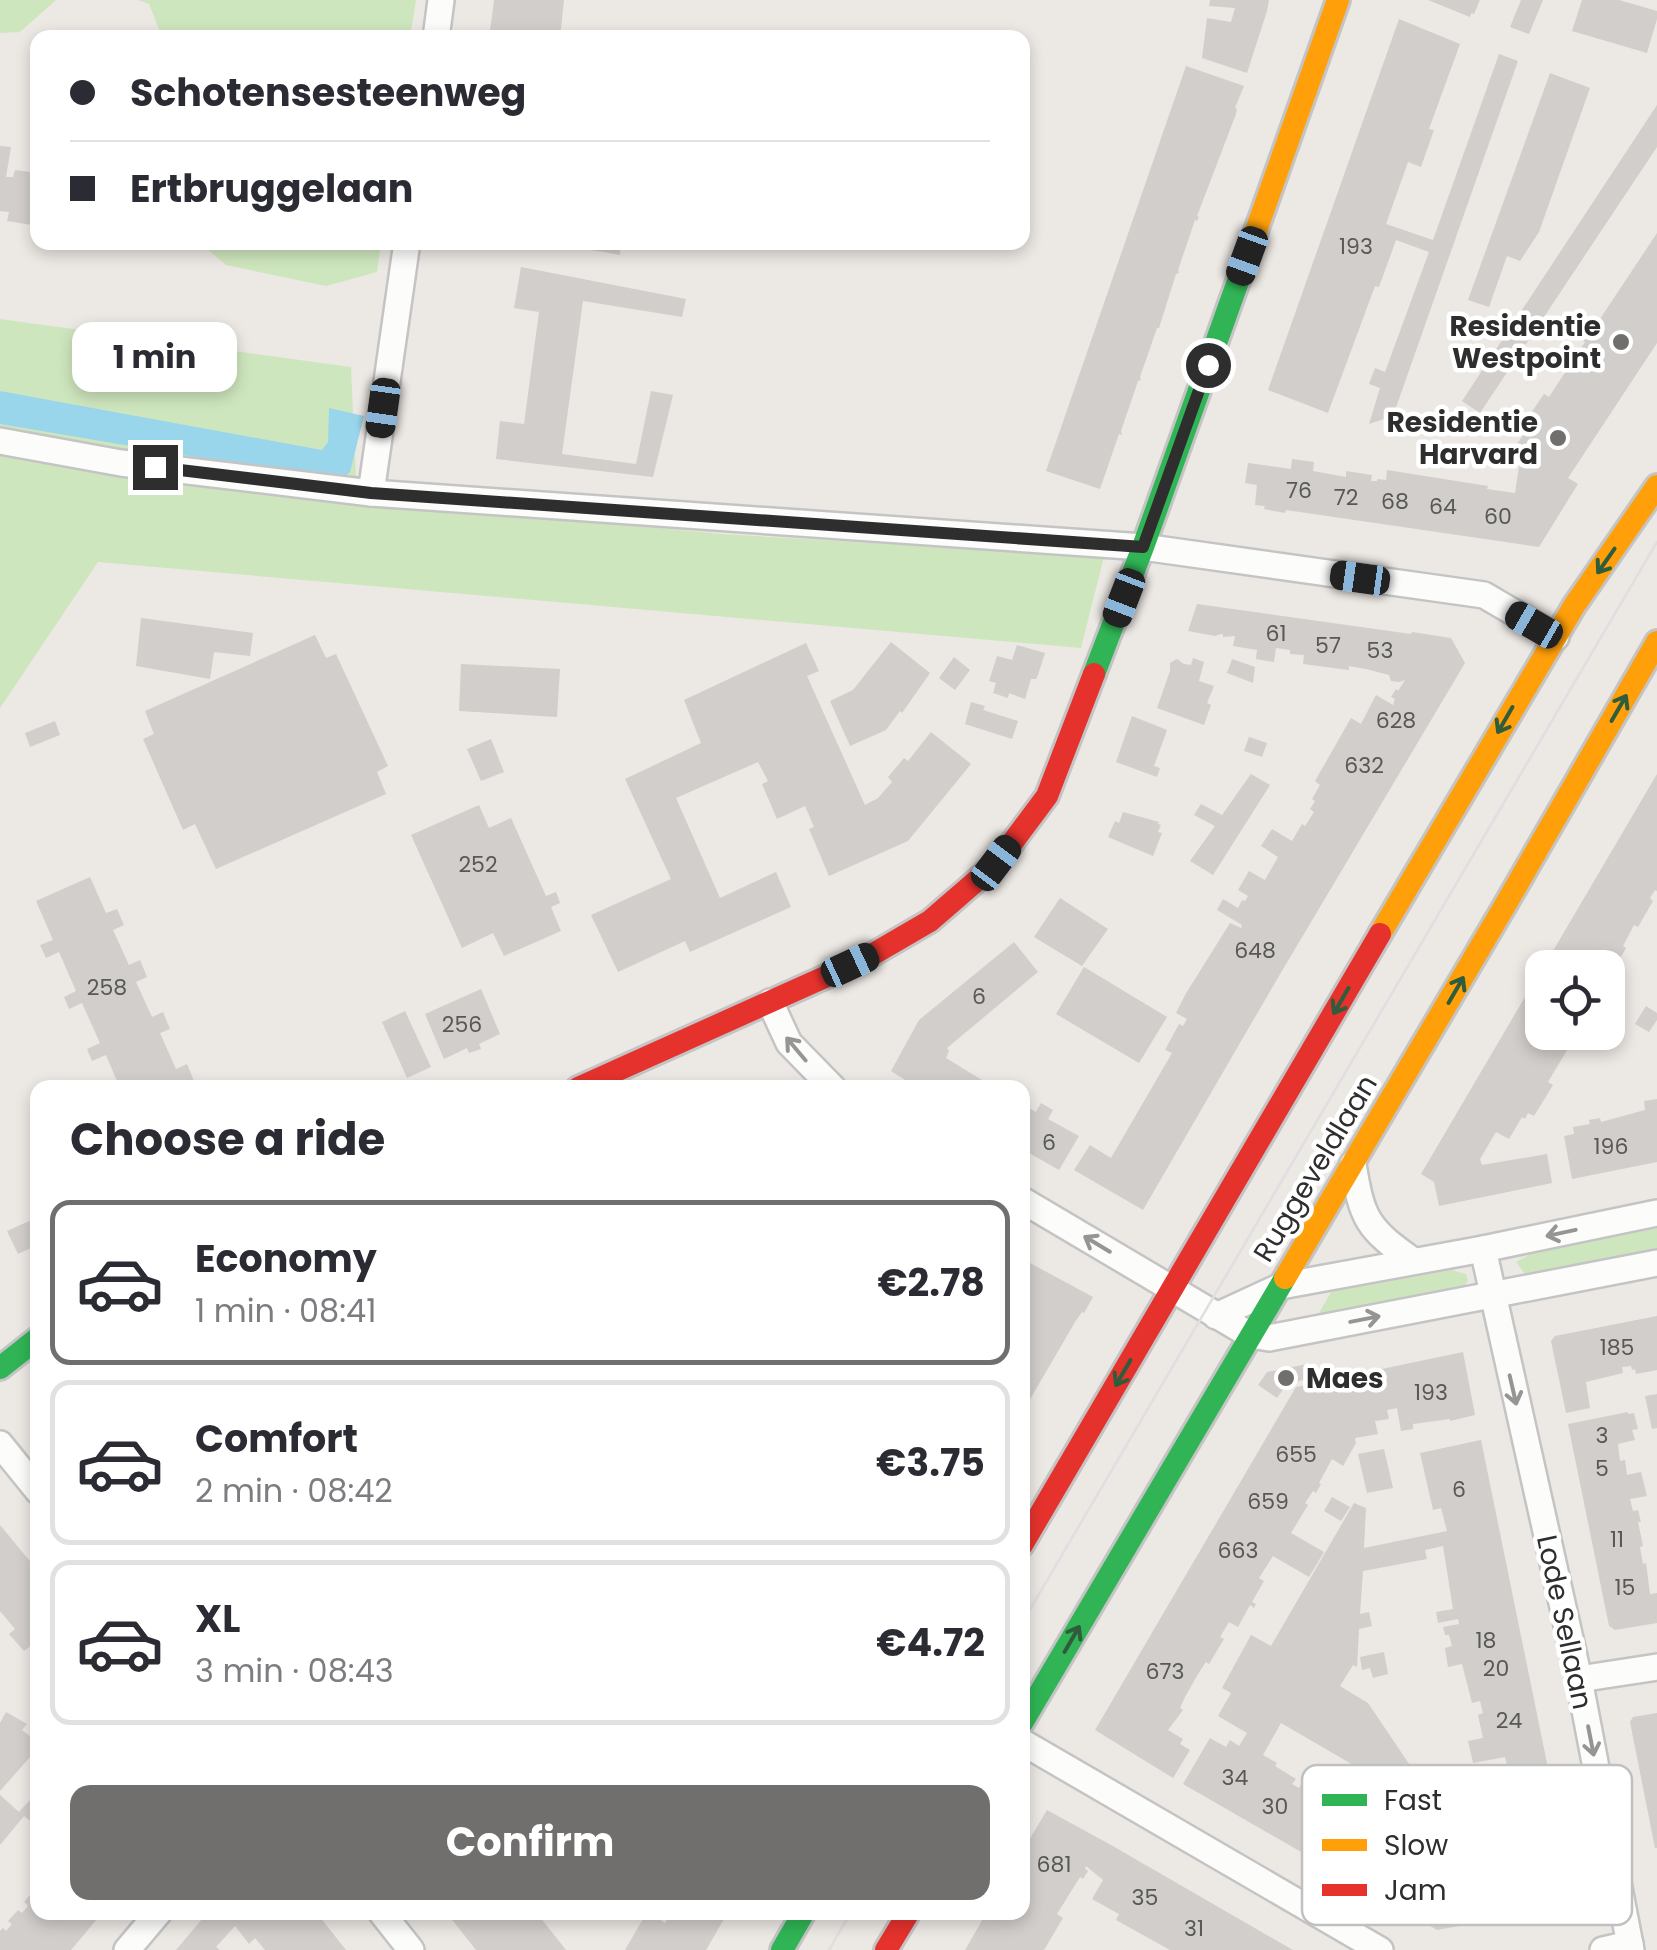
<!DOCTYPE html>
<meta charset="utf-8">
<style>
:root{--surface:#fff;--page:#f2f2f3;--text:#2b2b33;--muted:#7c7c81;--line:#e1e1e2;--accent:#706f6e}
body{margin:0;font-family:Poppins,sans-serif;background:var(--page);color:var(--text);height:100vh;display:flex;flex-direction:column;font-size:38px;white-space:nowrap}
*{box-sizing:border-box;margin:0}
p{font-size:32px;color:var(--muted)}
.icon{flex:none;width:55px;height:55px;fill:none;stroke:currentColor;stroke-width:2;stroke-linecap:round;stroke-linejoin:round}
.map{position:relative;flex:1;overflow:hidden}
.side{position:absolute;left:30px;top:1080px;width:1000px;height:840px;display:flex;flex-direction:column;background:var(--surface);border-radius:20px;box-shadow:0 5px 15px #0003}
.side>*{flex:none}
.hud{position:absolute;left:30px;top:30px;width:1000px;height:220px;border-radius:20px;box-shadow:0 5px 15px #0003;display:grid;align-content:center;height:220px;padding:0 40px;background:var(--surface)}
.controls{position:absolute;left:1525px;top:950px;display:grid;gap:20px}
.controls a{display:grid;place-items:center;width:100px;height:100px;border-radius:20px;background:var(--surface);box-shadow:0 5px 15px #0003;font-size:50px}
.end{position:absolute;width:45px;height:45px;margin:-22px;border:12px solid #2e2e2e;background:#fff;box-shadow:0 0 0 5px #fff}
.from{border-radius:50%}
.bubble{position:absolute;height:70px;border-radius:20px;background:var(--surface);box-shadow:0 5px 15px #0003;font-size:32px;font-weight:700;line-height:70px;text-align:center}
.car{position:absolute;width:30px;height:60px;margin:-30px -15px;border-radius:12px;box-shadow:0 0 8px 2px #0007;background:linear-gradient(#222 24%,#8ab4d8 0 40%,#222 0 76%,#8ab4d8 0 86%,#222 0)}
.hud b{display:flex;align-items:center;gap:35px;height:95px;font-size:38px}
.hud b+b{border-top:2px solid var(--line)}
.hud i{width:25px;height:25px;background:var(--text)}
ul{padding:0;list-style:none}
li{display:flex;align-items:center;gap:30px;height:165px;margin:0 20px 15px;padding:0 20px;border:5px solid var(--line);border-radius:20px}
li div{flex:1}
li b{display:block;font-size:38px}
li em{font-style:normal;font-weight:700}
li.current{border-color:var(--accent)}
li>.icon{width:90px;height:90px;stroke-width:1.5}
h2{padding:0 40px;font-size:45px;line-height:120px}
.primary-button{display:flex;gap:20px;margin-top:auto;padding:20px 40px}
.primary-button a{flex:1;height:115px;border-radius:20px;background:var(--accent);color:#fff;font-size:40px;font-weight:700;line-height:115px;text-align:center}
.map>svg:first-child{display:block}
.green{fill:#cee6be}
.water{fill:#99d6ec}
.building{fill:#d1cecb}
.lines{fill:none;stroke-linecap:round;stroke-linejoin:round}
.street-casing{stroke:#c5c4c5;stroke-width:30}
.fast-casing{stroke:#c5c4c5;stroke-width:28}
.slow-casing{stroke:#c5c4c5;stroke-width:28}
.jam-casing{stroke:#c5c4c5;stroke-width:28}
.street{stroke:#fcfcfb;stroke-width:25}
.fast{stroke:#30b455;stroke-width:22}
.slow{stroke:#ff9f0a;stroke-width:22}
.jam{stroke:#e5322d;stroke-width:22}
.tram{stroke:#dfdfe1;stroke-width:2.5}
.oneway{stroke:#2f5d3c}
.oneway2{stroke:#959594}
.route{stroke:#2e2e2e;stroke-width:12}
.poi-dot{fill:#706f6e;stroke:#fff;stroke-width:4}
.labels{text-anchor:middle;stroke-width:9;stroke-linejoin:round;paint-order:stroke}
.number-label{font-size:22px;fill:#585857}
.poi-label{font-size:28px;font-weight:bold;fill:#2e2e2e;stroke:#fff;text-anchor:end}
.street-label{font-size:28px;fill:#2e2e2e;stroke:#fff}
.key{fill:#fff;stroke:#c0c0c0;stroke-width:2.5}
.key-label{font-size:28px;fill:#2e2e2e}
</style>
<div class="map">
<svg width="1657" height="1950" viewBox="0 0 1657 1950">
<rect width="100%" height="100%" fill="#ece8e4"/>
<g class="green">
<path d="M0,0H56L20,32L0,33Z"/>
<path d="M138,0H416L410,38L162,37L149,4Z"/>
<path d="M200,243H381L377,272L326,286L226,265Z"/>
<path d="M0,319L351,367L357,499L722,534L1104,557L1081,648L98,562L0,708Z"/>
<path d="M1657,1228V1250L1533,1275L1525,1274L1516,1262L1532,1253Z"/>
<path d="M1452,1270L1466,1274L1468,1281L1462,1289L1318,1315L1331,1292Z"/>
</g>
<path class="water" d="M0,391L322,450L328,442L329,408L364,416L350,472L345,477L331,480L0,424Z"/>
<g class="building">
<path d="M494,0H564L560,38H489Z"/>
<path d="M1210,0H1269L1267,11L1247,73L1202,58L1207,18L1231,22L1235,8L1209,6Z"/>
<path d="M1428,0H1480L1474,14L1471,13L1470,17Z"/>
<path d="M1521,0H1543L1529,34L1510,27Z"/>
<path d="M1582,0H1619L1657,11V19L1647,53L1572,31Z"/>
<path d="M1399,19L1460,44L1429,129L1434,130L1421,167L1408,162L1386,224L1433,240L1499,54L1518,61L1393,416L1369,424L1380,388L1369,384L1375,368L1385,372L1429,252L1396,240L1379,287L1375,286L1328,413L1268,390Z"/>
<path d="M1186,66L1244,86L1235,108L1237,109L1236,114L1197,216L1199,217L1197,221L1195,220L1178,270L1179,273L1176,274L1159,328H1157L1140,377L1141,380L1138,381L1121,431L1122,435L1119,434L1100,489L1046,471Z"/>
<path d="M1550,73L1590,88L1539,232L1520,261L1507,256L1489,307L1468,300Z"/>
<path d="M1657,105V147L1480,413L1462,401Z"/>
<path d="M0,146L11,147L6,177H13L15,170L38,173V226L7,221L9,212L0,211Z"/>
<path d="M1657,233V343L1568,478L1578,484L1539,547L1286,510L1285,513L1264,509L1265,506L1255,505L1257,485L1245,483L1248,463L1291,469L1292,459L1314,462L1313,471L1346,477V471L1372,475L1371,481H1377V479L1386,480L1387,470L1488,486L1487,489L1515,493L1522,447L1517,444L1533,420L1529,416L1544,394L1549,397L1585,342L1578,338L1587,323L1594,328Z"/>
<path d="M557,242H605L621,245L620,255L557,244Z"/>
<path d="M521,267L686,299L682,317L583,301L562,454L636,464L651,391L673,395L653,477L496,459L500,421L524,424L539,312L514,308Z"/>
<path d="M1197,604L1411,634L1412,632L1451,638L1465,663L1276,981L1143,1210L1074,1170L1090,1145L1111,1158L1172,1053L1165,1050L1179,1024L1183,1026L1187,1019L1176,1013L1185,995L1230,923L1241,928L1242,925L1217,910L1223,899L1238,908L1242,900L1245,901L1248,896L1238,890L1249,871L1265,880L1278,857L1261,846L1272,829L1292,841L1302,824L1305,826L1314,812L1310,809L1315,801L1312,799L1320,785L1315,781L1351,718L1361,724L1376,695L1393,705L1395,699L1391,697L1396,689L1398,691L1405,680L1399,682L1391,681L1389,675L1366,669L1349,666V670L1303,664L1304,655L1290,654V650L1276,648L1274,662L1256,659L1257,650L1233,646L1235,636L1223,637V634H1221L1215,636L1188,631Z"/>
<path d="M141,618L253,633L250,656L214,652L210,679L136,666Z"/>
<path d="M315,635L326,658L336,654L388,766L377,772L386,794L216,869L195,824L183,830L143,739L154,734L145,711Z"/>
<path d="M891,642L930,673L902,713L900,711L886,730L850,746L830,701L853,690Z"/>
<path d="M806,643L819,671L807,676L865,805L878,798L892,782L888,777L904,758L908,761L931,732L971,764L908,841L829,876L809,829L814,827L805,806L777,819L762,784L768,781L758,762L676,798L720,898L776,872L791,907L690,952L685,941L618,972L591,915L671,879L625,779L701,743L684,700Z"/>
<path d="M1017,645L1045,653L1038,675L1036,679H1031L1025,699L1009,693L1008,698L993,693L996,683L989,681L997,656L1012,660Z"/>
<path d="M954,657L970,670L955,690L939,678Z"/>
<path d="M1193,658L1204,662L1199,681L1214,686L1207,703L1211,705L1204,725L1157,708L1170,671V663L1177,659L1184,664L1191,665Z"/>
<path d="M1232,659L1255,667L1253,683L1227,673Z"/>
<path d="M461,664L560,669L557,717L459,711Z"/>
<path d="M971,702L985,706L983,710L1018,721L1012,739L965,724Z"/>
<path d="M1132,716L1167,730L1154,766L1160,768L1157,777L1116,762Z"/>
<path d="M55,721L60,735L30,747L25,733Z"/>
<path d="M1249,737L1267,743L1262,757L1244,751Z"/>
<path d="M491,739L504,772L481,781L467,749Z"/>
<path d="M1251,774L1270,785L1213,875L1190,861L1215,826L1194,815L1201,804L1222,815Z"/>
<path d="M1657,774V891L1655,890L1650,898L1653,901L1638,927L1634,925L1623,946L1626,948L1614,969L1543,968Z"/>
<path d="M479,805L489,828L511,818L546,896L556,892L560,903L551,907L561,931L504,956L493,933L462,948L411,835Z"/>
<path d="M1123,812L1159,822L1158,824L1161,825L1158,832L1162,833L1153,856L1108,837L1115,821L1119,823Z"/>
<path d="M90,877L106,913L117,909L124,925L113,930L129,965L140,960L147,977L136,982L152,1017L163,1012L170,1029L160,1033L176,1069L187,1064L194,1081L183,1086L184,1088H120L106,1055L92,1061L87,1049L100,1043L82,1003L69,1009L64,997L76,991L59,952L46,958L40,945L53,940L36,901Z"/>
<path d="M1060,898L1108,929L1082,966L1034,937Z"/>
<path d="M1014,942L1038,972L947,1048L949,1051L946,1058L995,1088H918L891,1071L919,1020Z"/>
<path d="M1084,967L1167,1017L1139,1063L1056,1014Z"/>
<path d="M1542,968V1032H1586L1578,1047L1571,1044L1566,1052L1548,1082L1553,1085L1534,1116L1528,1113L1525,1119L1522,1117L1509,1139L1496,1132L1480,1159L1482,1165L1547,1154L1552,1183L1439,1206L1434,1182L1421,1174Z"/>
<path d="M481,989L500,1034L479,1044L481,1049L469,1053L467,1048L444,1059L425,1014Z"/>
<path d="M1646,1006L1657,1013V1020L1649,1032L1635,1024Z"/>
<path d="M405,1011L431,1067L407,1078L382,1022Z"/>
<path d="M1657,1099V1162L1572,1179L1564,1136L1574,1134L1573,1127L1590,1124L1589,1120L1600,1118L1601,1122L1645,1110L1644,1101Z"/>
<path d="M1041,1103L1053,1110L1048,1119L1079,1136L1059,1170L1022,1149V1104L1036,1112Z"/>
<path d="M38,1217V1245L18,1254L7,1231Z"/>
<path d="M1028,1262L1093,1297L1084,1313L1082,1312L1075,1322L1022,1413V1308L1030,1296L1022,1292V1272Z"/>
<path d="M1657,1316V1370L1636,1374L1635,1369L1632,1370L1631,1366L1622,1367L1623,1373L1586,1382L1590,1408L1566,1413L1551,1341L1555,1336Z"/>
<path d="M1463,1352L1475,1415L1450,1421V1419L1413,1424V1429L1401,1431L1397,1408L1387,1410L1389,1419L1375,1421L1378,1434L1355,1438L1356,1443L1343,1466L1332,1459L1319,1483L1321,1484L1316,1493L1313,1491L1305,1503L1308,1505L1291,1533L1324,1552L1309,1577L1273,1556L1259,1578L1264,1581L1252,1602L1256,1604L1254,1608L1250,1605L1238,1627L1229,1622L1220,1637L1224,1639L1209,1664L1206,1662L1198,1674L1185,1697L1180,1708L1183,1710L1168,1730L1183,1739L1180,1744L1190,1750L1173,1778L1095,1730L1296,1387Z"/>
<path d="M1312,1363L1318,1376L1287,1384L1277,1398L1258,1385L1267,1372Z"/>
<path d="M1657,1394V1428L1652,1429L1645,1396Z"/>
<path d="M1628,1412V1414L1634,1413L1638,1429L1632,1430L1635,1440L1618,1444L1620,1461L1625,1460L1627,1475L1641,1472L1647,1496L1630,1499L1633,1511L1638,1510L1641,1522H1638L1643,1546L1640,1547L1643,1564L1646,1563L1650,1594L1657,1593V1623L1615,1630L1609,1626L1568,1424Z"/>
<path d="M1481,1440L1559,1822L1504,1833L1506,1843L1464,1852L1458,1840L1488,1836L1477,1787L1511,1780L1505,1757L1473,1763L1468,1741L1483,1738L1478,1715L1483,1713L1480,1701L1472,1703L1462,1664L1448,1667L1445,1648L1452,1646L1449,1635H1445L1443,1627L1459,1624L1458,1619L1438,1623L1436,1612L1453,1609L1443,1546L1425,1550L1427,1559L1363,1571L1360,1614L1369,1612L1372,1626L1359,1629L1357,1667L1353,1665L1340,1686L1368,1703L1428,1792L1420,1805L1407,1797L1397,1814L1376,1801L1386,1784L1281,1723L1263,1755L1277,1763L1275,1766L1296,1779L1292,1784L1299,1788L1307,1774L1329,1786L1322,1799L1342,1811L1341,1815L1361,1827L1365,1820L1386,1832L1382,1839L1403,1852L1412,1836L1433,1848L1425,1862L1444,1874V1876L1492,1867L1495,1881L1518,1877L1517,1873L1541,1869L1537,1838L1564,1833L1578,1903L1577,1905L1437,1930L1183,1784L1210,1738L1226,1747L1230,1740L1239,1746L1247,1733L1218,1716L1231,1693L1222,1688L1251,1635L1271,1646L1354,1503L1366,1508L1364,1548L1447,1531L1441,1508L1433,1510L1420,1453Z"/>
<path d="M1384,1449L1393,1488L1367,1493L1358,1454Z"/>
<path d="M1332,1497L1350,1507L1341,1521L1324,1511Z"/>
<path d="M0,1525L38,1571V1646L35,1643L24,1651L9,1634L15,1629L0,1611Z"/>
<path d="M1384,1652L1388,1674L1373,1678L1370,1668L1362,1670L1360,1657Z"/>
<path d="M6,1712L27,1724L22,1730L38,1742V1748L0,1791V1723Z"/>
<path d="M1657,1713V1848H1655L1630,1722L1633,1717Z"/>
<path d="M38,1791V1827L24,1816L0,1845V1795L19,1812Z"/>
<path d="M1047,1810L1111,1845L1293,1950H1170L1116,1920L1119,1914L1092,1899L1103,1880L1086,1866L1085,1869L1088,1871L1083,1879L1080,1877L1057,1914L1063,1918L1044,1950H965L987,1912H1022V1852Z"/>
<path d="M34,1890L38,1893V1912H103L71,1950H0V1931L3,1928L6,1931L12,1924L8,1921L18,1910L22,1913L28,1906L24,1902Z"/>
<path d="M208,1912H316L346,1950H265L255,1938L249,1944L235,1926L216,1947L220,1950H176Z"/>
<path d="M446,1912H536L566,1950H476Z"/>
<path d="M647,1912L665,1923L672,1912H728L706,1950H625Z"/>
</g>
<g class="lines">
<g class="street-casing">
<g id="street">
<path d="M436,38L441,0"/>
<path d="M0,441L121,463L371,493L1143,547L1484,595L1556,637"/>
<path d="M371,493L407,242"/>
<path d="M770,1002L789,1043L833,1088"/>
<path d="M1353,1164C1362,1219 1367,1228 1412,1260"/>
<path d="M1022,1200L1250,1335L1269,1338L1657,1263"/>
<path d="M1483,1249L1579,1679L1631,1950"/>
<path d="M1216,1316L1281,1286L1483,1249L1657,1213"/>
<path d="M0,1444L38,1491"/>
<path d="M1579,1679L1657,1667"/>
<path d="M1022,1742L1380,1950"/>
<path d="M381,1912L411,1950"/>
<path d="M127,1950L159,1912"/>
<path d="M1603,1950L1630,1944"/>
</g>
</g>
<g class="fast-casing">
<g id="fast">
<path d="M1094,674L1143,547L1246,259"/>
<path d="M0,1368L38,1338"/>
<path d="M1022,1723L1285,1278"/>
<path d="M782,1950L804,1912"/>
</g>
</g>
<g class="slow-casing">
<g id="slow">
<path d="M1246,259L1338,0"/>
<path d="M1380,934L1574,606L1657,486"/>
<path d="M1285,1278L1507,902L1657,642"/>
</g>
</g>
<g class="jam-casing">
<g id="jam">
<path d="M578,1088L825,977L875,953L930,921L997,863L1047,796L1094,674"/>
<path d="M1022,1545L1380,934"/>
<path d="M886,1950L909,1912"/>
</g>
</g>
<use href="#street" class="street"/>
<use href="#fast" class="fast"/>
<use href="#slow" class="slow"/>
<use href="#jam" class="jam"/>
<g class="tram">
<path d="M1022,1623L1657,542"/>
<path d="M829,1950L851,1912"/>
</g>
</g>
<defs><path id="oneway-shaft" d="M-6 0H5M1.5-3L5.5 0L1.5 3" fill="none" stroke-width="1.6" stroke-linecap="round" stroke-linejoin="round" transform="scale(2.5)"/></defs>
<g class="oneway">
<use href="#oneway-shaft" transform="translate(1606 561) rotate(125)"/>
<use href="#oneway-shaft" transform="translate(1619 708) rotate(-60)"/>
<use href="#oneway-shaft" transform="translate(1505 720) rotate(120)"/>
<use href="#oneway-shaft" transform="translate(1456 990) rotate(-60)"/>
<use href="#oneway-shaft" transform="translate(1341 1001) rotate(120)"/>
<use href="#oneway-shaft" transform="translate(1123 1373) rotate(120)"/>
<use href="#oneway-shaft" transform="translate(1072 1639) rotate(-60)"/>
</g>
<g class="oneway2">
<use href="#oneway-shaft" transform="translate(796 1049) rotate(-130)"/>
<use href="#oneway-shaft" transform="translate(1561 1233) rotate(168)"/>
<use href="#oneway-shaft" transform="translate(1097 1244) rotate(-149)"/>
<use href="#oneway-shaft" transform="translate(1365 1319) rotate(-11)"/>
<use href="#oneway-shaft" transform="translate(1513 1390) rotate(77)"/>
<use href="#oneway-shaft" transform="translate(1591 1741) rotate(79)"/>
</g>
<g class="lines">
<path class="route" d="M155,467L371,493L1143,547L1208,365"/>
</g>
<g class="poi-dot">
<circle cx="1621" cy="342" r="10"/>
<circle cx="1558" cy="438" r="10"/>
<circle cx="1286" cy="1378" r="10"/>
</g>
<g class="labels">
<g class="number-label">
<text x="1356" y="254">193</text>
<text x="1299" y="498">76</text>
<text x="1346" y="505">72</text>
<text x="1395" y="509">68</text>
<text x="1443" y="514">64</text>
<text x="1498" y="524">60</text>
<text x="1276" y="641">61</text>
<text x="1328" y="653">57</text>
<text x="1380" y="658">53</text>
<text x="1396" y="728">628</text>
<text x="1364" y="773">632</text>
<text x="478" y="872">252</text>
<text x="1255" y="958">648</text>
<text x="107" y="995">258</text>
<text x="979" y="1004">6</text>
<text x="462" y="1032">256</text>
<text x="1049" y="1150">6</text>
<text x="1611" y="1154">196</text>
<text x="1617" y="1355">185</text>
<text x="1431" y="1400">193</text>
<text x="1602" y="1443">3</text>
<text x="1296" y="1462">655</text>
<text x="1602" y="1476">5</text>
<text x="1459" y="1497">6</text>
<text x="1268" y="1509">659</text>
<text x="1617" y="1547">11</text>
<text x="1238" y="1558">663</text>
<text x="1625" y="1595">15</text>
<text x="1486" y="1648">18</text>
<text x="1496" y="1676">20</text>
<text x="1165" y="1679">673</text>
<text x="1509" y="1728">24</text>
<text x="1235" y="1785">34</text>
<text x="1275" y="1814">30</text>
<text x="1054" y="1872">681</text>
<text x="1145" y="1905">35</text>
<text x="1194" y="1936">31</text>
</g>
<g class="poi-label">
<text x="1601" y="336">Residentie<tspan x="1601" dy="32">Westpoint</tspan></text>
<text x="1538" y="432">Residentie<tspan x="1538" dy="32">Harvard</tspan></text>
<text x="1306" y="1388" text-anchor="start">Maes</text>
</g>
<g class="street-label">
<text transform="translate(1315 1168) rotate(-59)" y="10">Ruggeveldlaan</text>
<text transform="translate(1565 1622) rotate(78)" y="10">Lode Sellaan</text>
</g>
</g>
<rect x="1302" y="1765" width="330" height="160" rx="15" class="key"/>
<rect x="1322" y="1794" width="45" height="12" fill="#30b455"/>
<rect x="1322" y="1839" width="45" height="12" fill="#ff9f0a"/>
<rect x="1322" y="1884" width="45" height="12" fill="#e5322d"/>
<g class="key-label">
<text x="1384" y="1810">Fast</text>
<text x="1384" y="1855">Slow</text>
<text x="1384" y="1900">Jam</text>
</g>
</svg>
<div class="controls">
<a><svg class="icon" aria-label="locate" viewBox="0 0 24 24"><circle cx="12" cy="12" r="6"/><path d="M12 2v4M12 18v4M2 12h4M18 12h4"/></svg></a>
</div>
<i class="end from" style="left:1208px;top:365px"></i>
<i class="end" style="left:155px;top:467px"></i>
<div class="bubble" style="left:72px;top:322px;width:165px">1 min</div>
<i class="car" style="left:1247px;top:256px;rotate:200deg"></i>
<i class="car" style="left:383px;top:408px;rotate:188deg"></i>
<i class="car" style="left:1360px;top:578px;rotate:278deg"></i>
<i class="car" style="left:1124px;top:598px;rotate:201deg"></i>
<i class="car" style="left:1534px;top:625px;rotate:300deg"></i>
<i class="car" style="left:996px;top:863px;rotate:37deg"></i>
<i class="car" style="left:850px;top:965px;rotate:65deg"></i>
<div class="hud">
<b><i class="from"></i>Schotensesteenweg</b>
<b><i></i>Ertbruggelaan</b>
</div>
<section class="side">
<h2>Choose a ride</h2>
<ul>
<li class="current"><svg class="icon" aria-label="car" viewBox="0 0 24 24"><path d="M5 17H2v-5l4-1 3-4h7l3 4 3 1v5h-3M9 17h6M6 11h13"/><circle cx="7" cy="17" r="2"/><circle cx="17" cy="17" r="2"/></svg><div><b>Economy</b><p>1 min · 08:41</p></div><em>€2.78</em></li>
<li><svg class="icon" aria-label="car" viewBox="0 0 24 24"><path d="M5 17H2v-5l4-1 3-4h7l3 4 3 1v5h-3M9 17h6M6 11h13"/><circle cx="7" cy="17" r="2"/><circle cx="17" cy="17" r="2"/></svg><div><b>Comfort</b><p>2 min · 08:42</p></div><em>€3.75</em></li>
<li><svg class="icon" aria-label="car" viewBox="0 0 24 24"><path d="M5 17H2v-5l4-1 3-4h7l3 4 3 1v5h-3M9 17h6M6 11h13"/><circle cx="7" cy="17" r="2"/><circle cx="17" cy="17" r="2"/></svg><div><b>XL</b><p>3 min · 08:43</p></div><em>€4.72</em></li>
</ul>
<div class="primary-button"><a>Confirm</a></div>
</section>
</div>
